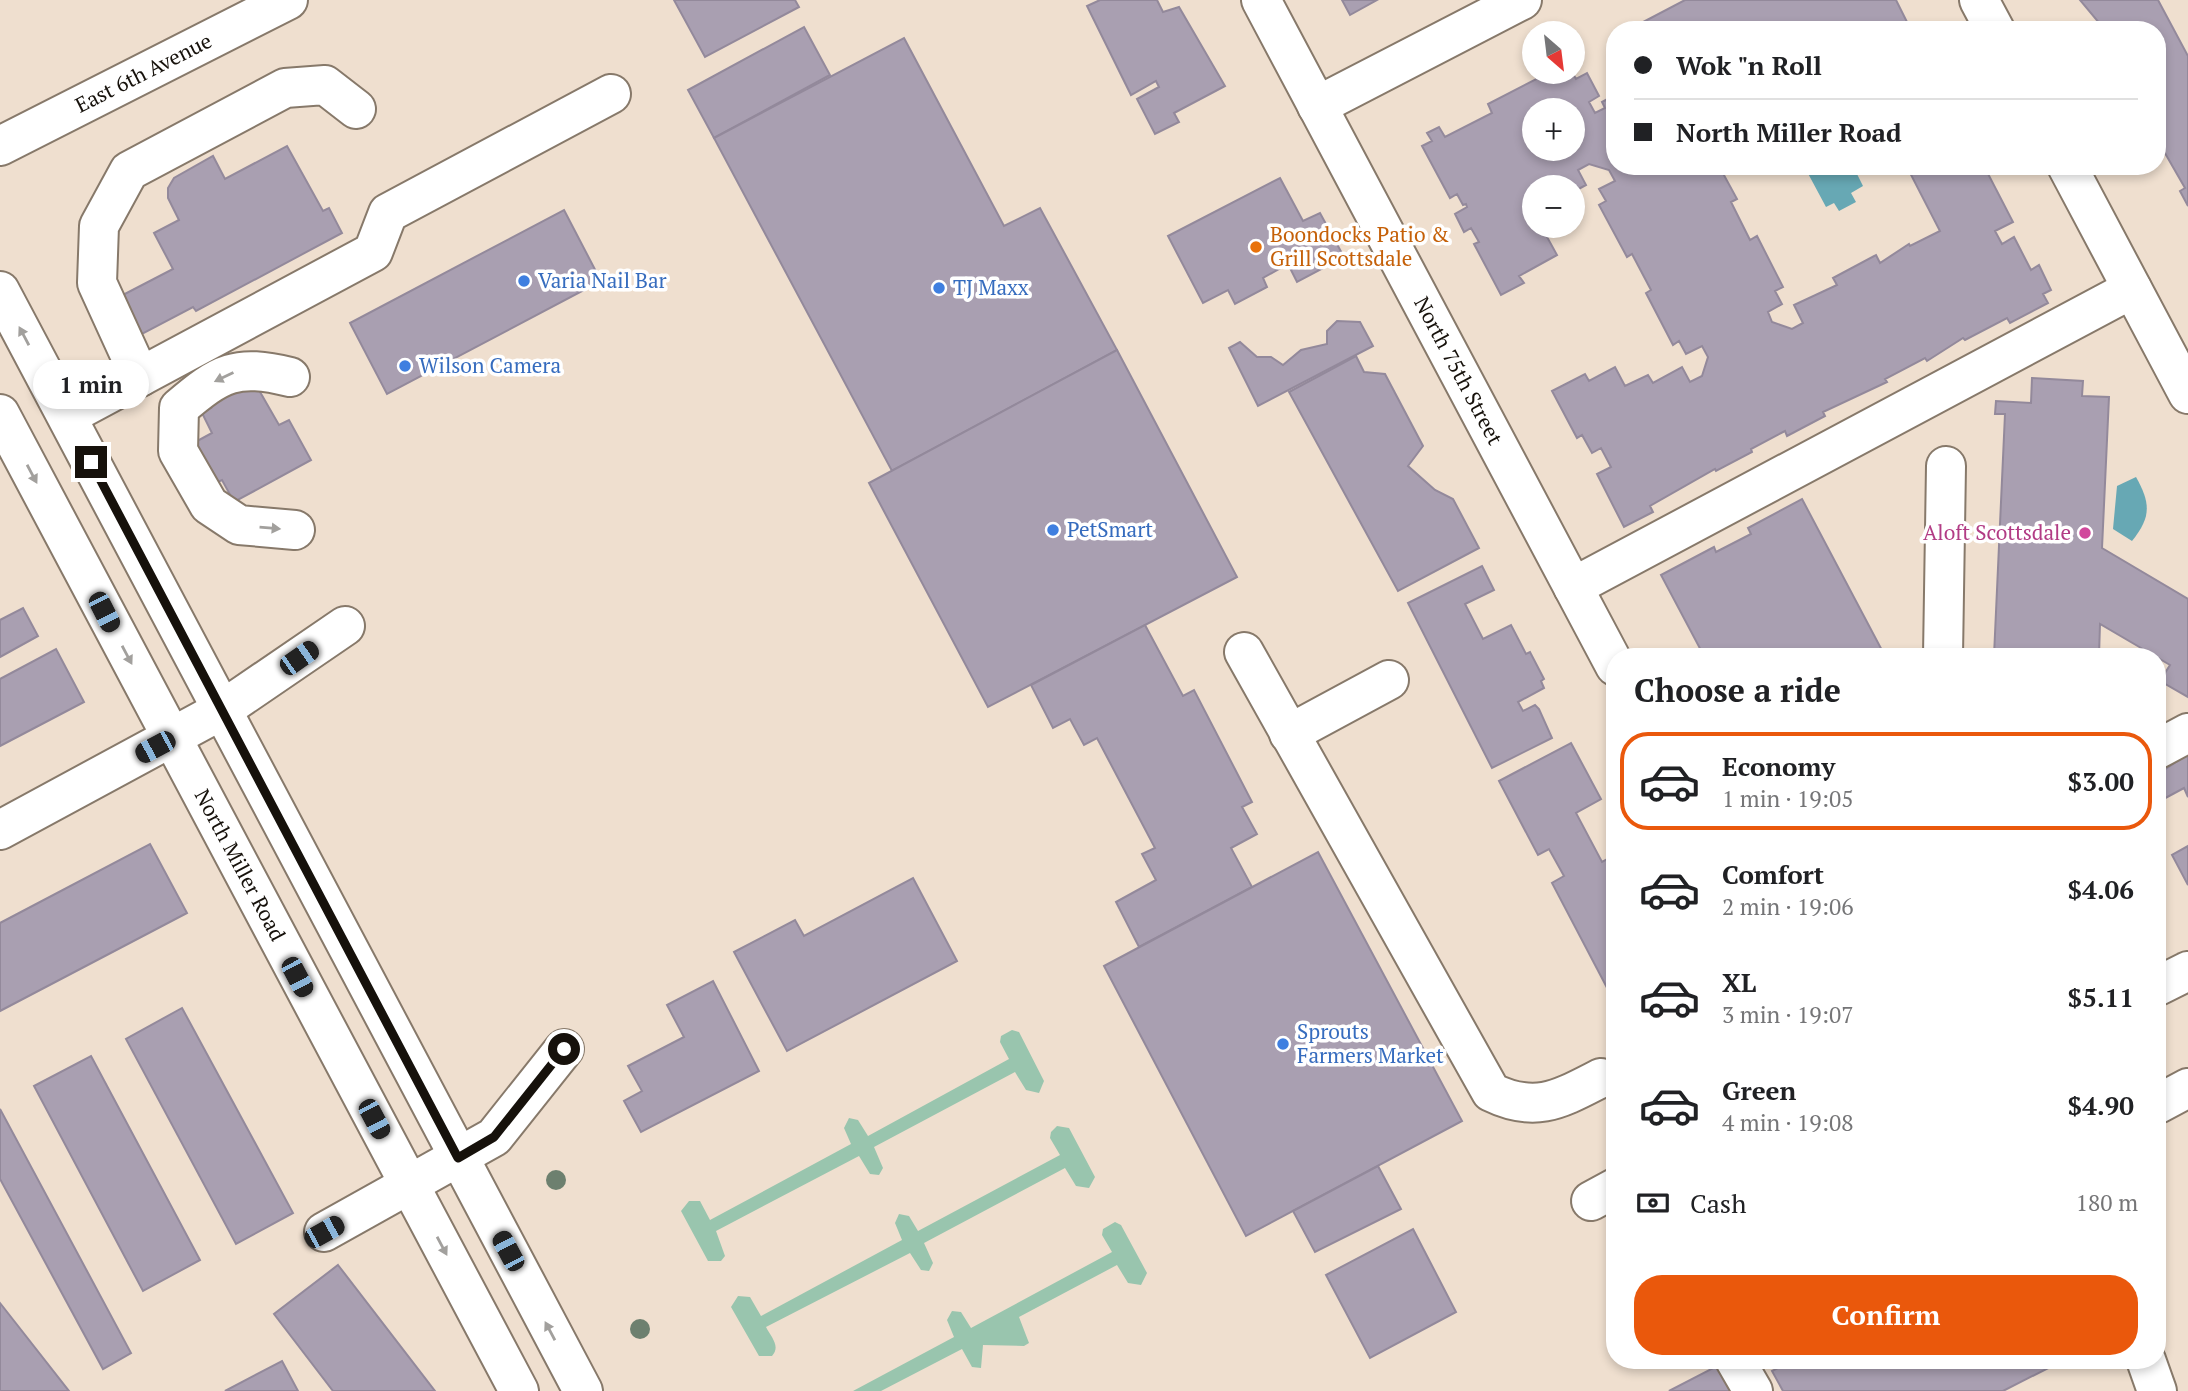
<!DOCTYPE html>
<meta charset="utf-8">
<style>
:root{--surface:#fff;--page:#f2f2f2;--text:#202124;--muted:#757577;--line:#e0e0e0;--accent:#ea580c}
body{margin:0;font-family:"PT Serif",serif;background:var(--page);color:var(--text);height:100vh;display:flex;flex-direction:column;font-size:26px;white-space:nowrap}
*{box-sizing:border-box;margin:0}
p{font-size:23px;color:var(--muted)}
.icon{flex:none;width:38px;height:38px;fill:none;stroke:currentColor;stroke-width:2;stroke-linecap:round;stroke-linejoin:round}
.map{position:relative;flex:1;overflow:hidden}
.details{position:absolute;left:1606px;top:648px;width:560px;height:721px;display:flex;flex-direction:column;background:var(--surface);border-radius:28px;box-shadow:0 4px 10px #0003}
.details>*{flex:none}
.banner{position:absolute;left:1606px;top:21px;width:560px;height:154px;border-radius:28px;box-shadow:0 4px 10px #0003;display:grid;align-content:center;height:154px;padding:0 28px;background:var(--surface)}
.needle{width:46px;rotate:152deg}
.fabs{position:absolute;left:1522px;top:21px;display:grid;gap:14px}
.fabs a{display:grid;place-items:center;width:63px;height:63px;border-radius:50%;background:var(--surface);box-shadow:0 4px 10px #0003;font-size:35px}
.end{position:absolute;width:32px;height:32px;margin:-16px;border:9px solid #16110b;background:#fff;box-shadow:0 0 0 4px #fff}
.from{border-radius:50%}
.bubble{position:absolute;height:49px;border-radius:24px;background:var(--surface);box-shadow:0 4px 10px #0003;font-size:23px;font-weight:800;line-height:49px;text-align:center}
.car{position:absolute;width:21px;height:42px;margin:-21px -10px;border-radius:9px;box-shadow:0 0 5px 2px #0007;background:linear-gradient(#222 24%,#8ab4d8 0 40%,#222 0 76%,#8ab4d8 0 86%,#222 0)}
.banner b{display:flex;align-items:center;gap:24px;height:66px;font-size:26px}
.banner b+b{border-top:2px solid var(--line)}
.banner i{width:18px;height:18px;background:var(--text)}
ul{padding:0;list-style:none}
li{display:flex;align-items:center;gap:21px;height:98px;margin:0 14px 10px;padding:0 14px;border:4px solid transparent;border-radius:28px}
li div{flex:1}
li b{display:block;font-size:26px}
li em{font-style:normal;font-weight:800}
li.on{border-color:var(--accent)}
li>.icon{width:63px;height:63px;stroke-width:1.5}
h2{padding:0 28px;font-size:32px;line-height:84px}
.pay{display:flex;align-items:center;gap:18px;height:77px;padding:0 28px;font-size:26px}
.pay p{margin-inline-start:auto}
.button{display:flex;gap:14px;margin-top:auto;padding:14px 28px}
.button a{flex:1;height:80px;border-radius:28px;background:var(--accent);color:#fff;font-size:28px;font-weight:800;line-height:80px;text-align:center}
.map>svg:first-child{display:block}
.green{fill:#99c5ae}
.water{fill:#67a8b4}
.building{fill:#a99fb1;stroke:#93899b;stroke-width:2;fill-rule:evenodd}
.lines{fill:none;stroke-linecap:round;stroke-linejoin:round}
.minor-casing{stroke:#87796a;stroke-width:42}
.minor{stroke:#fff;stroke-width:38}
.tree{fill:#6d806f}
.oneway{fill:#a2a09d}
.route{stroke:#16110b;stroke-width:9}
.food-dot{fill:#e8710a;stroke:#fff;stroke-width:2.5}
.shop-dot{fill:#3f7fe0;stroke:#fff;stroke-width:2.5}
.hotel-dot{fill:#d1479c;stroke:#fff;stroke-width:2.5}
.labels{text-anchor:middle;stroke-width:7;stroke-linejoin:round;paint-order:stroke}
.street-label{font-size:21px;fill:#16110b;stroke:#fff}
.food-label{font-size:21px;fill:#c56008;stroke:#fff;text-anchor:start}
.shop-label{font-size:21px;fill:#366cbe;stroke:#fff;text-anchor:start}
.hotel-label{font-size:21px;fill:#b23c85;stroke:#fff;text-anchor:end}
</style>
<div class="map">
<svg width="2188" height="1391" viewBox="0 0 2188 1391">
<rect width="100%" height="100%" fill="#efdfcf"/>
<g class="green">
<path d="M1012,1030L1019,1032L1044,1081L1039,1093L1026,1090L1015,1072L874,1147L883,1168L879,1175L870,1174L859,1156L716,1231L725,1256L721,1261H708L681,1211L689,1201H700L710,1220L851,1144L844,1128L849,1118L858,1120L868,1136L1009,1059L1000,1042L1001,1036Z"/>
<path d="M1057,1126L1069,1128L1095,1177L1089,1188L1076,1186L1065,1168L924,1243L933,1263L929,1271L921,1270L910,1253L766,1327C771,1337 781,1346 772,1356H759L731,1307L738,1296L750,1297L761,1316L902,1240L895,1223L899,1214L909,1216L918,1231L1060,1155L1050,1138L1051,1132Z"/>
<path d="M1115,1222L1121,1225L1147,1273L1141,1285L1128,1283L1117,1265L1019,1317L1029,1343L1024,1346L983,1345L981,1368L972,1367L962,1349L881,1391H853L954,1337L947,1320L952,1311L961,1312L971,1328L1112,1252L1102,1235L1103,1229Z"/>
</g>
<g class="water">
<path d="M1804,166H1853L1863,186L1851,193L1856,202L1839,211L1834,203L1826,207Z"/>
<path d="M2136,477C2151,504 2151,517 2132,541L2113,529L2117,486Z"/>
</g>
<g class="building">
<path d="M674,0H795L799,7L705,57Z"/>
<path d="M1100,0H1157L1163,12L1179,7L1225,86L1174,113L1179,122L1155,134L1137,99L1159,87L1156,81L1131,95L1087,6Z"/>
<path d="M1342,0H1377L1350,15Z"/>
<path d="M1685,0H1896L1911,30H1628Z"/>
<path d="M2080,0H2158L2188,56V206L2180,191L2185,188L2158,141V30H2105Z"/>
<path d="M804,27L830,75L714,138L688,90Z"/>
<path d="M904,38L1004,226L1040,208L1117,350L892,471L714,138Z"/>
<path d="M1550,72H1572L1576,79L1587,73L1599,96L1589,102L1595,113L1605,108L1602,102L1615,95V166H1719L1737,199L1731,202L1750,240L1757,236L1783,287L1775,291L1782,304L1768,312L1772,322L1792,329L1803,323L1794,305L1837,285L1833,278L1876,255L1880,263L1909,244L1910,246L1940,231L1908,169L1914,166H1984L2013,222L1995,231L2002,244L2014,237L2031,270L2039,265L2051,290L2043,294L2048,303L2010,323L2007,318L1965,340L1963,338L1927,361L1925,358L1885,379L1887,382L1823,412L1825,416L1787,436L1785,431L1751,449L1752,452L1716,471L1715,469L1650,506L1653,512L1624,527L1597,474L1611,467L1601,448L1592,453L1582,435L1577,438L1552,391L1585,374L1589,381L1615,367L1625,386L1648,375L1653,383L1682,367L1690,382L1702,376L1708,357L1702,346L1686,354L1679,341L1673,345L1646,293L1651,290L1632,254L1627,257L1599,205L1606,201L1599,189L1615,181L1609,170L1589,164L1578,170L1586,185L1573,192V187H1535V204L1531,206L1535,213V226H1541L1557,255L1519,276L1524,283L1501,295L1474,244L1479,242L1471,228L1464,232L1455,214L1467,207L1466,204L1463,205L1457,194L1450,198L1422,146L1432,141L1427,133L1439,127L1445,137L1492,113L1488,104ZM1535,110H1573V149H1535Z"/>
<path d="M287,146L323,211L329,208L342,233L196,311L193,307L140,335L119,297L173,269L154,233L179,220L168,198V188L174,178L213,156L225,179Z"/>
<path d="M1280,178L1303,221L1320,213L1344,257L1297,282L1288,264L1263,278L1267,287L1235,304L1228,290L1203,303L1168,236Z"/>
<path d="M564,210L601,281L387,394L350,323Z"/>
<path d="M1337,321L1360,322L1373,346L1258,406L1229,348L1240,342L1257,357H1271L1283,365L1301,350L1327,344V331Z"/>
<path d="M1117,350L1237,577L988,707L869,483Z"/>
<path d="M1356,356L1364,372L1385,374L1423,446L1408,466L1435,490L1453,499L1479,548L1398,591L1289,392Z"/>
<path d="M2032,378L2083,381L2082,396L2109,397L2102,548L2188,599V697L2160,681L2170,665L2100,624L2099,656H1994L2005,414H1995L1996,401L2031,403Z"/>
<path d="M245,383L256,385L279,425L289,420L311,460L234,502L222,480L209,486L188,446L212,433L202,413L211,408L207,403Z"/>
<path d="M1802,499L1885,656H1704L1661,575L1714,547L1716,552L1751,534L1748,528Z"/>
<path d="M1482,566L1494,590L1465,604L1483,639L1511,625L1526,654L1530,652L1544,679L1541,681L1544,688L1518,702L1523,711L1535,705L1539,709L1552,738L1492,768L1408,603Z"/>
<path d="M23,608L38,636L0,657V620Z"/>
<path d="M1145,625L1183,696L1194,690L1252,802L1242,807L1257,834L1231,848L1252,887L1139,947L1116,902L1156,880L1142,854L1155,848L1097,738L1084,745L1070,719L1053,728L1031,685Z"/>
<path d="M56,649L84,702L0,746V679Z"/>
<path d="M1571,743L1601,799L1576,813L1602,862L1615,855V1003L1552,883L1564,876L1549,849L1538,855L1499,781Z"/>
<path d="M2188,754V797L2184,788L2158,802V774Z"/>
<path d="M150,844L187,913L0,1011V923Z"/>
<path d="M2188,846V885L2172,855Z"/>
<path d="M1318,852L1462,1121L1246,1236L1104,966Z"/>
<path d="M913,878L957,961L787,1051L734,952L795,920L804,936Z"/>
<path d="M713,981L759,1071L641,1132L624,1101L642,1091L628,1066L684,1037L667,1005Z"/>
<path d="M182,1008L293,1213L236,1244L126,1039Z"/>
<path d="M91,1056L200,1260L143,1291L34,1086Z"/>
<path d="M0,1109L131,1353L103,1369L0,1179Z"/>
<path d="M1378,1166L1401,1209L1315,1252L1293,1211Z"/>
<path d="M1413,1229L1456,1312L1370,1358L1326,1275Z"/>
<path d="M338,1265L435,1391H333L274,1314Z"/>
<path d="M0,1303L69,1391H0Z"/>
<path d="M1786,1360H2064L2003,1391H1783L1772,1371L1788,1363Z"/>
<path d="M282,1361L298,1391H225Z"/>
<path d="M1717,1366L1730,1391H1669Z"/>
</g>
<g class="lines">
<g class="minor-casing">
<g id="minor">
<path id="s1" d="M1261,0L1615,666"/>
<path d="M1979,0L1995,30"/>
<path d="M1317,106L1522,0"/>
<path id="s2" d="M0,146L288,0"/>
<path d="M2067,166L2188,394"/>
<path d="M0,291L583,1391"/>
<path d="M140,377L97,283L99,226L129,171L285,88L325,85L356,109"/>
<path d="M290,377C236,364 221,372 179,408L178,451L209,505L239,525L295,530"/>
<path id="s3" d="M0,414L519,1391"/>
<path d="M67,416L373,252L388,213L611,94"/>
<path d="M1573,587L2132,289"/>
<path d="M1244,652L1491,1092C1536,1114 1560,1099 1601,1078"/>
<path d="M1943,656L1946,466"/>
<path d="M1289,734L1389,680"/>
<path d="M2158,749L2188,733"/>
<path d="M0,830L222,710L345,626"/>
<path d="M2158,986L2188,971"/>
<path d="M2158,1104L2188,1088"/>
<path d="M1591,1201L1615,1188"/>
<path d="M324,1232L494,1137L564,1049"/>
<path d="M1735,1360L1753,1391"/>
<path d="M2146,1360L2157,1391"/>
</g>
</g>
<use href="#minor" class="minor"/>
</g>
<g class="tree">
<circle cx="556" cy="1180" r="10"/>
<circle cx="640" cy="1329" r="10"/>
</g>
<defs><path id="oneway-solid" d="M-6-.8H1V-3.2L6.5 0L1 3.2V.8H-6Z" transform="scale(1.75)"/></defs>
<g class="oneway">
<use href="#oneway-solid" transform="translate(24 336) rotate(-118)"/>
<use href="#oneway-solid" transform="translate(224 377) rotate(154)"/>
<use href="#oneway-solid" transform="translate(32 474) rotate(62)"/>
<use href="#oneway-solid" transform="translate(270 528) rotate(5)"/>
<use href="#oneway-solid" transform="translate(127 655) rotate(62)"/>
<use href="#oneway-solid" transform="translate(442 1246) rotate(62)"/>
<use href="#oneway-solid" transform="translate(550 1331) rotate(-118)"/>
</g>
<g class="lines">
<path class="route" d="M91,462L458,1158L494,1137L564,1049"/>
</g>
<circle class="food-dot" cx="1256" cy="247" r="7"/>
<g class="shop-dot">
<circle cx="524" cy="281" r="7"/>
<circle cx="939" cy="288" r="7"/>
<circle cx="405" cy="366" r="7"/>
<circle cx="1053" cy="530" r="7"/>
<circle cx="1283" cy="1044" r="7"/>
</g>
<circle class="hotel-dot" cx="2085" cy="533" r="7"/>
<g class="labels">
<g class="street-label">
<text dy="7" stroke="none"><textPath href="#s2" startOffset="161">East 6th Avenue</textPath></text>
<text dy="7" stroke="none"><textPath href="#s1" startOffset="420">North 75th Street</textPath></text>
<text dy="7" stroke="none"><textPath href="#s3" startOffset="511">North Miller Road</textPath></text>
</g>
<g class="food-label">
<text x="1270" y="242">Boondocks Patio &amp;<tspan x="1270" dy="24">Grill Scottsdale</tspan></text>
</g>
<g class="shop-label">
<text x="538" y="288">Varia Nail Bar</text>
<text x="953" y="295">TJ Maxx</text>
<text x="419" y="373">Wilson Camera</text>
<text x="1067" y="537">PetSmart</text>
<text x="1297" y="1039">Sprouts<tspan x="1297" dy="24">Farmers Market</tspan></text>
</g>
<g class="hotel-label">
<text x="2071" y="540">Aloft Scottsdale</text>
</g>
</g>
</svg>
<div class="fabs">
<a><svg class="needle" viewBox="-14 -14 28 28"><path d="M0-13l5 13h-10z" fill="#e53935"/><path d="M0 13l5-13h-10z" fill="#757577"/></svg></a>
<a>+</a>
<a>−</a>
</div>
<i class="end from" style="left:564px;top:1049px"></i>
<i class="end" style="left:91px;top:462px"></i>
<div class="bubble" style="left:33px;top:360px;width:116px">1 min</div>
<i class="car" style="left:104px;top:612px;rotate:153deg"></i>
<i class="car" style="left:299px;top:658px;rotate:55deg"></i>
<i class="car" style="left:155px;top:747px;rotate:242deg"></i>
<i class="car" style="left:297px;top:977px;rotate:152deg"></i>
<i class="car" style="left:374px;top:1119px;rotate:152deg"></i>
<i class="car" style="left:324px;top:1232px;rotate:61deg"></i>
<i class="car" style="left:508px;top:1251px;rotate:332deg"></i>
<div class="banner">
<b><i class="from"></i>Wok &quot;n Roll</b>
<b><i></i>North Miller Road</b>
</div>
<section class="details">
<h2>Choose a ride</h2>
<ul>
<li class="on"><svg class="icon" aria-label="car" viewBox="0 0 24 24"><path d="M5 17H2v-5l4-1 3-4h7l3 4 3 1v5h-3M9 17h6M6 11h13"/><circle cx="7" cy="17" r="2"/><circle cx="17" cy="17" r="2"/></svg><div><b>Economy</b><p>1 min · 19:05</p></div><em>$3.00</em></li>
<li><svg class="icon" aria-label="car" viewBox="0 0 24 24"><path d="M5 17H2v-5l4-1 3-4h7l3 4 3 1v5h-3M9 17h6M6 11h13"/><circle cx="7" cy="17" r="2"/><circle cx="17" cy="17" r="2"/></svg><div><b>Comfort</b><p>2 min · 19:06</p></div><em>$4.06</em></li>
<li><svg class="icon" aria-label="car" viewBox="0 0 24 24"><path d="M5 17H2v-5l4-1 3-4h7l3 4 3 1v5h-3M9 17h6M6 11h13"/><circle cx="7" cy="17" r="2"/><circle cx="17" cy="17" r="2"/></svg><div><b>XL</b><p>3 min · 19:07</p></div><em>$5.11</em></li>
<li><svg class="icon" aria-label="car" viewBox="0 0 24 24"><path d="M5 17H2v-5l4-1 3-4h7l3 4 3 1v5h-3M9 17h6M6 11h13"/><circle cx="7" cy="17" r="2"/><circle cx="17" cy="17" r="2"/></svg><div><b>Green</b><p>4 min · 19:08</p></div><em>$4.90</em></li>
</ul>
<div class="pay"><svg class="icon" aria-label="cash" viewBox="0 0 24 24"><path d="M3 7h18v10H3z"/><circle cx="12" cy="12" r="2"/></svg>Cash<p>180 m</p></div>
<div class="button"><a>Confirm</a></div>
</section>
</div>
